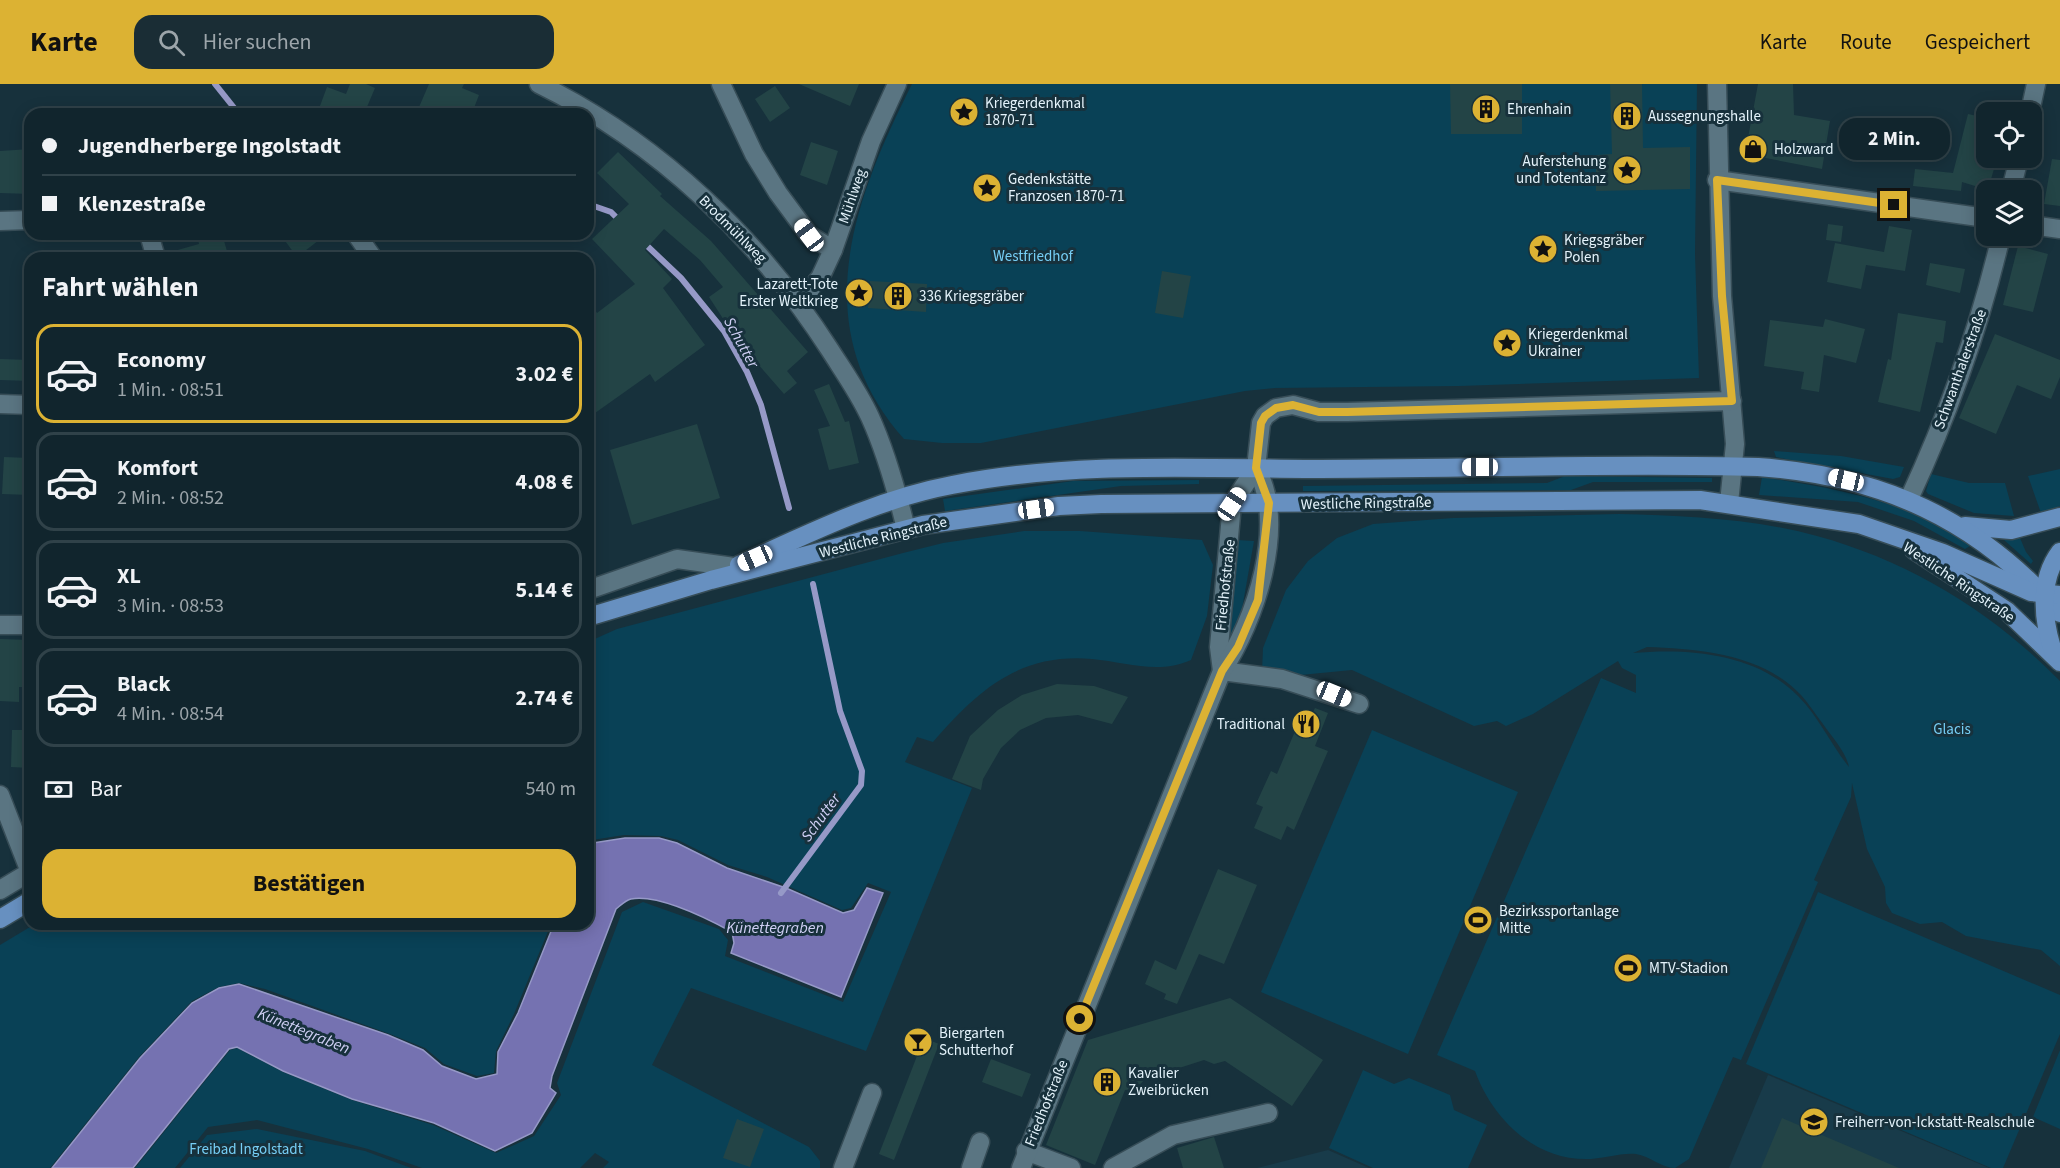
<!DOCTYPE html>
<html lang="de">
<meta charset="utf-8">
<style>
:root{--surface:#11252d;--page:#1a2d35;--text:#f1f3f6;--muted:#9ca5aa;--line:#304249;--accent:#dcb233}
body{margin:0;font-family:"Source Sans 3",sans-serif;background:var(--page);color:var(--text);height:100vh;display:flex;flex-direction:column;font-size:22px;white-space:nowrap}
*{box-sizing:border-box;margin:0}
p{font-size:20px;color:var(--muted)}
.icon{flex:none;width:33px;height:33px;fill:none;stroke:currentColor;stroke-width:2;stroke-linecap:round;stroke-linejoin:round}
.map{position:relative;flex:1;overflow:hidden}
.sheet{position:absolute;left:24px;top:168px;width:570px;height:678px;display:flex;flex-direction:column;background:var(--surface);border-radius:18px;box-shadow:0 3px 15px #0003,0 0 0 2px var(--line)}
.sheet>*{flex:none}
.hud{position:absolute;left:24px;top:24px;width:570px;height:132px;border-radius:18px;box-shadow:0 3px 15px #0003,0 0 0 2px var(--line);display:grid;align-content:center;height:132px;padding:0 18px;background:var(--surface)}
.buttons{position:absolute;left:1976px;top:18px;display:grid;gap:12px}
.buttons a{display:grid;place-items:center;width:66px;height:66px;border-radius:12px;background:var(--surface);box-shadow:0 3px 15px #0003,0 0 0 2px var(--line);font-size:30px}
.end{position:absolute;width:27px;height:27px;margin:-14px;border:8px solid #dcb233;background:#111;box-shadow:0 0 0 3px #111}
.from{border-radius:50%}
.bubble{position:absolute;height:42px;border-radius:18px;background:var(--surface);box-shadow:0 3px 15px #0003,0 0 0 2px var(--line);font-size:20px;font-weight:700;line-height:42px;text-align:center}
.car{position:absolute;width:18px;height:36px;margin:-18px -9px;border-radius:8px;box-shadow:0 0 4px 2px #0007;background:linear-gradient(#fff 24%,#345 0 40%,#fff 0 76%,#345 0 86%,#fff 0)}
.hud b{display:flex;align-items:center;gap:21px;height:57px;font-size:22px}
.hud b+b{border-top:2px solid var(--line)}
.hud i{width:15px;height:15px;background:var(--text)}
ul{padding:0;list-style:none}
li{display:flex;align-items:center;gap:18px;height:99px;margin:0 12px 9px;padding:0 6px;border:3px solid var(--line);border-radius:18px}
li div{flex:1}
li b{display:block;font-size:22px}
li em{font-style:normal;font-weight:700}
li.active{border-color:var(--accent)}
li>.icon{width:54px;height:54px;stroke-width:1.5}
h2{padding:0 18px;font-size:27px;line-height:72px}
.pay{display:flex;align-items:center;gap:15px;height:66px;padding:0 18px;font-size:22px}
.pay p{margin-inline-start:auto}
.primary-button{display:flex;gap:12px;margin-top:auto;padding:12px 18px}
.primary-button a{flex:1;height:69px;border-radius:18px;background:var(--accent);color:#111;font-size:24px;font-weight:700;line-height:69px;text-align:center}
header{display:flex;align-items:center;gap:36px;box-sizing:border-box;height:84px;padding:0 30px;background:var(--accent);color:#111}
header strong{font-size:28px}
nav{display:flex;gap:33px;margin-inline-start:auto;font-size:21px}
.search{width:420px;height:54px;background:var(--page);display:flex;align-items:center;gap:15px;box-sizing:border-box;padding:0 21px;border-radius:18px;color:var(--muted);font-size:22px}
.map>svg:first-child{display:block}
.built{fill:#183b4a}
.green{fill:#094156;fill-rule:evenodd}
.water{fill:#7572b1;stroke:#9699c7;stroke-width:1.5}
.lines{fill:none;stroke-linecap:round;stroke-linejoin:round}
.stream{stroke:#9699c7;stroke-width:6}
.building{fill:#234446}
.minor-casing{stroke:#374d57;stroke-width:21}
.major-casing{stroke:#374d57;stroke-width:21}
.minor{stroke:#5a7582;stroke-width:18}
.major{stroke:#6790c0;stroke-width:18}
.route{stroke:#dcb233;stroke-width:8}
.labels{text-anchor:middle;stroke-width:6;stroke-linejoin:round;paint-order:stroke}
.poi-label{font-size:15px;fill:#e4f3fb;stroke:#17313c;text-anchor:start}
.street-label{font-size:15px;fill:#e4f3fb;stroke:#17313c}
.park-label{font-size:15px;fill:#76cef5;stroke:#17313c}
.water-label{font-size:16px;font-style:italic;fill:#d0d0f5;stroke:#17313c}
</style>
<header>
<strong>Karte</strong>
<div class="search"><svg class="icon" aria-label="search" viewBox="0 0 24 24"><circle cx="10" cy="10" r="6"/><path d="M15 15l6 6"/></svg>Hier suchen</div>
<nav><a>Karte</a><a>Route</a><a>Gespeichert</a></nav>
</header>
<div class="map">
<svg width="2060" height="1084" viewBox="0 0 2060 1084">
<rect width="100%" height="100%" fill="#17313c"/>
<g class="built">
<path d="M1768,991L1989,1084H1729Z"/>
<path d="M1328,1066L1369,1084H1257Z"/>
</g>
<g class="green">
<path d="M912,0H1697L1695,170L1699,294L1459,302L1275,304L1245,307L981,359H942L904,355C805,243 853,117 912,0Z"/>
<path d="M1774,367L1841,372L1904,383L1900,393L1893,395L1776,373Z"/>
<path d="M2060,385V422L2041,429L2028,392Z"/>
<path d="M1931,390L1969,399H2005L2014,432L1974,429L1928,410L1926,407Z"/>
<path d="M1565,392L1712,394V398H1593L1571,406L1303,407V402L1547,399Z"/>
<path d="M1762,393C1824,403 1883,412 1939,442C1950,448 1962,453 1970,462L1965,465L1914,437L1858,418L1759,411Z"/>
<path d="M1199,396V400L1121,402L945,427L943,415L1073,397Z"/>
<path d="M1619,430C1685,432 1752,434 1817,452C1909,477 1994,529 2060,597V882L2041,866L1966,852L1942,838L1920,840L1892,829L1886,819L1885,803L1867,765L1852,699L1851,713L1814,796L1818,798L1741,976L1733,973L1689,1075L1675,1084C1661,1084 1650,1072 1636,1070C1624,1068 1601,1075 1586,1075C1533,1075 1492,1034 1475,987L1437,971L1601,594L1636,609V591L1622,584L1618,577L1533,630L1506,642L1497,637L1474,642L1352,586L1290,592L1262,588L1263,564L1286,506L1308,477L1337,454L1373,440L1453,434ZM1647,563C1701,565 1762,570 1801,611C1809,620 1816,631 1823,640C1832,653 1846,668 1849,683C1831,661 1819,633 1798,612C1756,569 1688,564 1633,569Z"/>
<path d="M1024,447H1080L1202,456L1213,481L1207,532L1191,576C1158,591 1126,578 1092,575C1019,569 978,606 933,658L917,653L905,678L972,704L866,967L691,904L652,981L809,1063L820,1077V1084H603L609,1078L595,1069L580,1084H422L368,1065L257,1036L208,1043L175,1084H135L230,966L237,964L283,988L352,1016L433,1041L496,1069L534,1052L561,1011L557,999L622,828L643,818L719,845L728,856L725,872L843,918L891,808L868,799L851,824L842,826L767,793L728,781L678,756L661,752L624,751L592,756L588,760V558L617,545L903,469L943,459Z"/>
<path d="M2020,454L2026,468L2033,477L2031,480L2004,456Z"/>
<path d="M1237,456L1254,457L1242,525L1229,565L1223,552Z"/>
<path d="M1372,646L1518,708L1408,970L1261,908Z"/>
<path d="M1818,808L2060,911V950L2003,1084H1991L1746,980Z"/>
<path d="M35,840H551L514,930L496,967L494,989L477,992L444,980L425,964L390,950L265,905L239,899L219,903L192,917L139,973L50,1084H0V861Z"/>
<path d="M2060,966V1045L2033,1033Z"/>
<path d="M1363,986L1394,1000L1409,994L1450,1011L1454,1026L1487,1041L1468,1084H1373L1329,1064Z"/>
<path d="M257,1045L365,1067L411,1084H180L207,1051Z"/>
</g>
<path class="water" d="M625,754H659L677,759L727,784L786,804L843,829L854,826L867,804L883,809L841,913L731,869L734,859L732,848C708,835 659,810 631,815C626,816 621,821 616,825L552,992L550,1004L556,1009L532,1049L495,1067L434,1039L352,1015L283,987L237,963L229,965L133,1084H52L140,974L192,919L219,904L239,900L388,951L423,966L442,982L476,995L497,990L498,968L518,929L554,840H588V764L593,759Z"/>
<g class="lines">
<g class="stream">
<path d="M215,0L239,30"/>
<path d="M588,120L611,128L621,138"/>
<path d="M642,157L681,194L724,247L747,288L761,321L789,424"/>
<path d="M781,809L861,701L862,687L840,627L813,500"/>
</g>
</g>
<g class="building">
<path d="M350,0H366L375,4L364,30H317L327,3L346,10Z"/>
<path d="M429,0H464L462,4L479,11L472,29L455,22L452,30H416Z"/>
<path d="M799,0H859L850,22Z"/>
<path d="M1450,0H1522V50H1451Z"/>
<path d="M1610,0H1642L1643,64L1690,63V105L1596,107V71L1612,70Z"/>
<path d="M1758,0H1793L1794,31L1830,37L1822,85L1745,70Z"/>
<path d="M775,2L790,24L770,38L755,15Z"/>
<path d="M1968,30L1986,34V74H1997L1988,106L1962,98L1961,107L1913,102L1915,85L1953,89Z"/>
<path d="M811,58L838,67L827,101L800,91Z"/>
<path d="M30,65V110L0,109V67Z"/>
<path d="M618,68L662,110L660,112L711,157L808,268L787,287L797,299L784,310L757,279L753,281L709,213L723,203L700,176L664,145L645,166L672,195L663,204L705,261L655,298L650,290L588,334V215L597,229L635,200L592,155L629,120L597,89Z"/>
<path d="M2052,75L2060,76V122L2044,120Z"/>
<path d="M1828,140L1843,142L1841,158L1826,156Z"/>
<path d="M1889,142L1912,146L1905,187L1866,181L1861,205L1827,198L1835,159L1884,168Z"/>
<path d="M197,150H222L229,174H167V169L199,160Z"/>
<path d="M280,150H327L297,173Z"/>
<path d="M2018,162L2048,170L2033,228L2003,221Z"/>
<path d="M1930,179L1965,185L1960,209L1926,201Z"/>
<path d="M1162,187L1191,192L1183,234L1155,229Z"/>
<path d="M870,197L927,200L926,228L868,224Z"/>
<path d="M1898,229L1946,237L1943,259L1936,258L1920,328L1878,318L1888,275L1891,276Z"/>
<path d="M1825,235L1865,245L1856,279L1824,271L1819,308L1801,305L1804,288L1764,282L1770,236L1823,243Z"/>
<path d="M1995,250L2060,276V293L2051,315L2017,301L1996,350L1959,334Z"/>
<path d="M0,275L30,276V297L0,296Z"/>
<path d="M829,300L845,338L849,337L859,379L829,386L818,345L830,342L814,306Z"/>
<path d="M697,340L720,414L632,441L610,366Z"/>
<path d="M4,373L30,374V411L2,410Z"/>
<path d="M0,555L30,556V603H19V618L0,617Z"/>
<path d="M1057,600L1094,602L1128,613L1112,640L1078,631L1046,634L1020,646L1001,664L983,695L981,706L952,695L970,652L998,626L1022,611Z"/>
<path d="M1315,624L1328,629L1315,662L1328,667L1294,746L1287,742L1281,756L1254,744L1263,723L1256,720L1271,687L1277,690L1301,633L1309,636Z"/>
<path d="M12,646H30V684L11,683Z"/>
<path d="M1218,785L1257,801L1224,880L1199,870L1177,920L1164,915L1166,910L1145,900L1155,876L1176,886Z"/>
<path d="M1230,914L1323,976L1292,1022L1225,977L1214,980L1204,976L1145,995L1136,1005L1125,1006L1095,1081L1046,1061L1088,956Z"/>
<path d="M924,954L939,960L894,1076L879,1070Z"/>
<path d="M991,975L1031,990L1022,1013L982,998Z"/>
<path d="M1782,1034L1899,1084H1761Z"/>
<path d="M737,1035L764,1045L750,1083L723,1074Z"/>
<path d="M1214,1053L1224,1084H1183L1177,1064Z"/>
</g>
<g class="lines">
<g class="minor-casing">
<g id="minor">
<path d="M539,0C659,59 758,154 830,266C844,288 859,309 870,333C886,368 897,408 906,445"/>
<path d="M721,0L754,70L778,109L809,151L833,166"/>
<path d="M1717,0L1722,212L1735,360L1729,419"/>
<path d="M2030,28L2036,0"/>
<path d="M1717,96L1986,134"/>
<path d="M2011,106L2019,74"/>
<path d="M0,137L30,136"/>
<path d="M2031,141L2060,145"/>
<path d="M149,150L156,174"/>
<path d="M356,150L373,174"/>
<path d="M799,218L820,194L833,166L871,57L897,0"/>
<path d="M0,320L30,321"/>
<path d="M1909,415C1948,331 1980,242 2001,152"/>
<path d="M588,506L677,475L734,483"/>
<path d="M0,541H30"/>
<path d="M1222,587L1219,563L1232,420L1256,384L1261,339L1265,332L1276,324L1293,321L1319,328H1347L1732,317"/>
<path d="M1222,587L1282,595L1359,620"/>
<path d="M0,711L30,788"/>
<path d="M0,806L30,788"/>
<path d="M1026,1067L1071,1084"/>
<path d="M843,1084L872,1009"/>
<path d="M971,1084L980,1058"/>
<path d="M1021,1084L1222,587C1255,537 1288,441 1256,384"/>
<path d="M1113,1084L1173,1051L1268,1029"/>
</g>
</g>
<g class="major-casing">
<g id="major">
<path d="M1965,442L2011,446L2060,433"/>
<path d="M1914,466L2007,527L2060,578"/>
<path d="M739,481C808,450 877,415 952,401C1068,378 1188,384 1305,385C1456,385 1607,379 1758,383C1882,392 1977,435 2060,529"/>
<path d="M588,533L711,496L923,441L1059,422L1101,420L1700,416L1859,440L1943,469L2031,508L2060,511"/>
<path d="M2054,570C2043,538 2038,497 2060,468"/>
<path d="M0,835L30,817"/>
</g>
</g>
<use href="#minor" class="minor"/>
<use href="#major" class="major"/>
</g>
<g class="lines">
<path class="route" d="M1080,935L1222,587L1238,563L1258,516L1269,419L1256,384L1261,339L1265,332L1276,324L1293,321L1319,328H1347L1732,317L1722,212L1717,96L1894,121"/>
</g>
<defs>
<g id="building-disc" transform="scale(1.5)"><circle r="9.5" fill="#dcb233" stroke="#17313c"/><path d="M-4-6H4V6H1V3H-1V6H-4ZM-2.5-4.3h1.7v1.8h-1.7ZM.8-4.3h1.7v1.8H.8ZM-2.5-1h1.7V.8h-1.7ZM.8-1h1.7V.8H.8Z" fill="#111"/></g>
<g id="sight-disc" transform="scale(1.5)"><circle r="9.5" fill="#dcb233" stroke="#17313c"/><path d="M0-6L1.8-2.2L6-1.7L2.9 1.2L3.7 5.4L0 3.3L-3.7 5.4L-2.9 1.2L-6-1.7L-1.8-2.2Z" fill="#111"/></g>
<g id="shop-disc" transform="scale(1.5)"><circle r="9.5" fill="#dcb233" stroke="#17313c"/><path d="M-5-2.5h2.3a2.7 3.5 0 0 1 5.4 0H5L5.5 6h-11ZM-1.5-2.5h3a1.5 2.3 0 0 0-3 0Z" fill="#111"/></g>
<g id="restaurant-disc" transform="scale(1.5)"><circle r="9.5" fill="#dcb233" stroke="#17313c"/><path d="M-5-6h1v4h1v-4h1v4h1v-4h1v5L-1.5 .5V6h-2V.5L-5-1ZM5-6V6H3V1.5H1.5Q1.5-4 5-6Z" fill="#111"/></g>
<g id="stadium-disc" transform="scale(1.5)"><circle r="9.5" fill="#dcb233" stroke="#17313c"/><path d="M0-5a6.5 5 0 1 0 0 10a6.5 5 0 1 0 0-10ZM-3.5-1.8h7v3.6h-7Z" fill="#111"/></g>
<g id="bar-disc" transform="scale(1.5)"><circle r="9.5" fill="#dcb233" stroke="#17313c"/><path d="M-6-5H6L.8 .8V4.5H3.5V6h-7V4.5H-.8V.8Z" fill="#111"/></g>
<g id="school-disc" transform="scale(1.5)"><circle r="9.5" fill="#dcb233" stroke="#17313c"/><path d="M0-5L7-2L0 1L-7-2ZM-4 1L0 2.5L4 1V4Q0 6-4 4Z" fill="#111"/></g>
</defs>
<g fill-rule="evenodd">
<use href="#building-disc" x="1486" y="25"/>
<use href="#sight-disc" x="964" y="28"/>
<use href="#building-disc" x="1627" y="32"/>
<use href="#shop-disc" x="1753" y="65"/>
<use href="#sight-disc" x="1627" y="86"/>
<use href="#sight-disc" x="987" y="104"/>
<use href="#sight-disc" x="1543" y="165"/>
<use href="#sight-disc" x="859" y="209"/>
<use href="#building-disc" x="898" y="212"/>
<use href="#sight-disc" x="1507" y="259"/>
<use href="#restaurant-disc" x="1306" y="640"/>
<use href="#stadium-disc" x="1478" y="836"/>
<use href="#stadium-disc" x="1628" y="884"/>
<use href="#bar-disc" x="918" y="958"/>
<use href="#building-disc" x="1107" y="998"/>
<use href="#school-disc" x="1814" y="1038"/>
</g>
<g class="labels">
<g class="poi-label">
<text x="985" y="24">Kriegerdenkmal<tspan x="985" dy="17">1870-71</tspan></text>
<text x="1507" y="30">Ehrenhain</text>
<text x="1648" y="37">Aussegnungshalle</text>
<text x="1774" y="70">Holzward</text>
<text x="1606" y="82" text-anchor="end">Auferstehung<tspan x="1606" dy="17">und Totentanz</tspan></text>
<text x="1008" y="100">Gedenkstätte<tspan x="1008" dy="17">Franzosen 1870-71</tspan></text>
<text x="1564" y="161">Kriegsgräber<tspan x="1564" dy="17">Polen</tspan></text>
<text x="838" y="205" text-anchor="end">Lazarett-Tote<tspan x="838" dy="17">Erster Weltkrieg</tspan></text>
<text x="919" y="217">336 Kriegsgräber</text>
<text x="1528" y="255">Kriegerdenkmal<tspan x="1528" dy="17">Ukrainer</tspan></text>
<text x="1285" y="645" text-anchor="end">Traditional</text>
<text x="1499" y="832">Bezirkssportanlage<tspan x="1499" dy="17">Mitte</tspan></text>
<text x="1649" y="889">MTV-Stadion</text>
<text x="939" y="954">Biergarten<tspan x="939" dy="17">Schutterhof</tspan></text>
<text x="1128" y="994">Kavalier<tspan x="1128" dy="17">Zweibrücken</tspan></text>
<text x="1835" y="1043">Freiherr-von-Ickstatt-Realschule</text>
</g>
<g class="street-label">
<text transform="translate(852 112) rotate(-71)" y="5">Mühlweg</text>
<text transform="translate(733 145) rotate(45)" y="5">Brodmühlweg</text>
<text transform="translate(1960 285) rotate(-70)" y="5">Schwanthalerstraße</text>
<text transform="translate(1366 419) rotate(-1)" y="5">Westliche Ringstraße</text>
<text transform="translate(883 453) rotate(-14)" y="5">Westliche Ringstraße</text>
<text transform="translate(1959 498) rotate(34)" y="5">Westliche Ringstraße</text>
<text transform="translate(1225 501) rotate(-84)" y="5">Friedhofstraße</text>
<text transform="translate(1046 1019) rotate(-68)" y="5">Friedhofstraße</text>
</g>
<g class="park-label">
<text x="1033" y="177">Westfriedhof</text>
<text x="1952" y="650">Glacis</text>
<text x="246" y="1070">Freibad Ingolstadt</text>
</g>
<g class="water-label">
<text transform="translate(742 258) rotate(61)" y="6">Schutter</text>
<text transform="translate(820 733) rotate(-54)" y="6">Schutter</text>
<text x="775" y="849">Künettegraben</text>
<text transform="translate(304 946) rotate(22)" y="6">Künettegraben</text>
</g>
</g>
</svg>
<div class="buttons">
<a><svg class="icon" aria-label="locate" viewBox="0 0 24 24"><circle cx="12" cy="12" r="6"/><path d="M12 2v4M12 18v4M2 12h4M18 12h4"/></svg></a>
<a><svg class="icon" aria-label="layers" viewBox="0 0 24 24"><path d="M12 4l9 5-9 5-9-5zM3 14l9 5 9-5"/></svg></a>
</div>
<i class="end from" style="left:1080px;top:935px"></i>
<i class="end" style="left:1894px;top:121px"></i>
<div class="bubble" style="left:1839px;top:34px;width:111px">2 Min.</div>
<i class="car" style="left:809px;top:151px;rotate:323deg"></i>
<i class="car" style="left:1480px;top:383px;rotate:270deg"></i>
<i class="car" style="left:1846px;top:396px;rotate:283deg"></i>
<i class="car" style="left:1232px;top:420px;rotate:34deg"></i>
<i class="car" style="left:1036px;top:425px;rotate:82deg"></i>
<i class="car" style="left:755px;top:474px;rotate:246deg"></i>
<i class="car" style="left:1334px;top:610px;rotate:112deg"></i>
<div class="hud">
<b><i class="from"></i>Jugendherberge Ingolstadt</b>
<b><i></i>Klenzestraße</b>
</div>
<section class="sheet">
<h2>Fahrt wählen</h2>
<ul>
<li class="active"><svg class="icon" aria-label="car" viewBox="0 0 24 24"><path d="M5 17H2v-5l4-1 3-4h7l3 4 3 1v5h-3M9 17h6M6 11h13"/><circle cx="7" cy="17" r="2"/><circle cx="17" cy="17" r="2"/></svg><div><b>Economy</b><p>1 Min. · 08:51</p></div><em>3.02 €</em></li>
<li><svg class="icon" aria-label="car" viewBox="0 0 24 24"><path d="M5 17H2v-5l4-1 3-4h7l3 4 3 1v5h-3M9 17h6M6 11h13"/><circle cx="7" cy="17" r="2"/><circle cx="17" cy="17" r="2"/></svg><div><b>Komfort</b><p>2 Min. · 08:52</p></div><em>4.08 €</em></li>
<li><svg class="icon" aria-label="car" viewBox="0 0 24 24"><path d="M5 17H2v-5l4-1 3-4h7l3 4 3 1v5h-3M9 17h6M6 11h13"/><circle cx="7" cy="17" r="2"/><circle cx="17" cy="17" r="2"/></svg><div><b>XL</b><p>3 Min. · 08:53</p></div><em>5.14 €</em></li>
<li><svg class="icon" aria-label="car" viewBox="0 0 24 24"><path d="M5 17H2v-5l4-1 3-4h7l3 4 3 1v5h-3M9 17h6M6 11h13"/><circle cx="7" cy="17" r="2"/><circle cx="17" cy="17" r="2"/></svg><div><b>Black</b><p>4 Min. · 08:54</p></div><em>2.74 €</em></li>
</ul>
<div class="pay"><svg class="icon" aria-label="cash" viewBox="0 0 24 24"><path d="M3 7h18v10H3z"/><circle cx="12" cy="12" r="2"/></svg>Bar<p>540 m</p></div>
<div class="primary-button"><a>Bestätigen</a></div>
</section>
</div>
